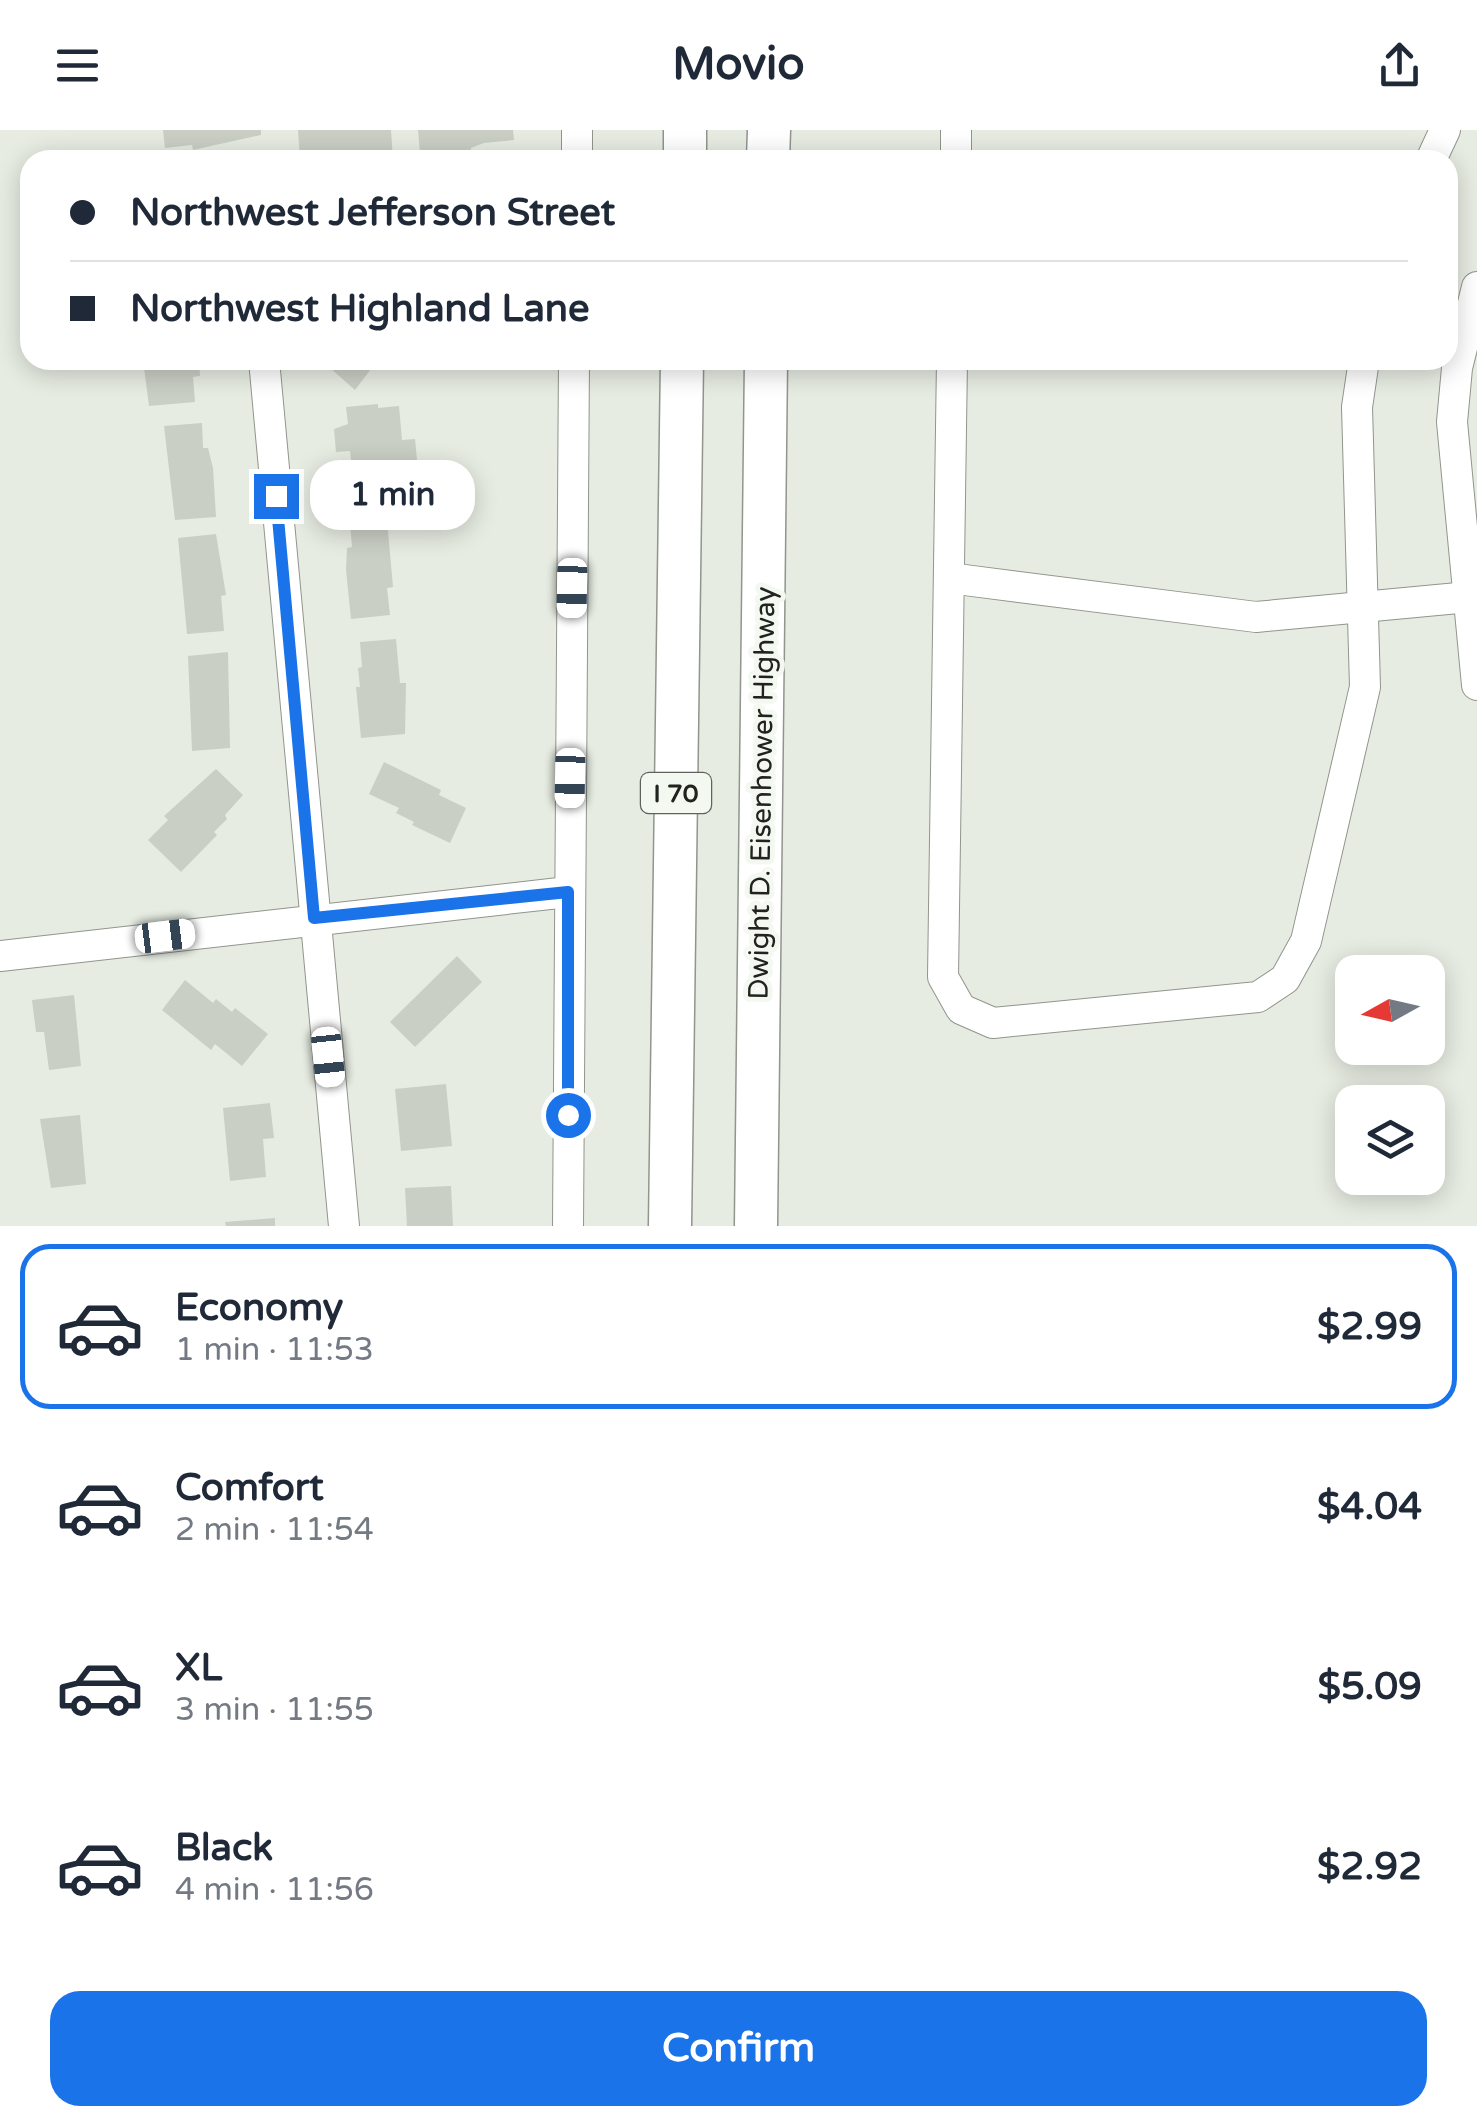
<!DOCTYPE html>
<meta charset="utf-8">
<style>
:root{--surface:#fff;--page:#f6f6f7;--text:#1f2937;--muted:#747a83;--line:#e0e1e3;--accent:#1a73e8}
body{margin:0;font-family:"Varela Round",sans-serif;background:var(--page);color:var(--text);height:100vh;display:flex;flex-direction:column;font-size:38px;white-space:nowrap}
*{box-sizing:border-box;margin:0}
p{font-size:32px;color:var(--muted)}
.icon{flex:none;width:55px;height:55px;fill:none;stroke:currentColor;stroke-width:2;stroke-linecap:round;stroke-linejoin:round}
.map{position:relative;height:1096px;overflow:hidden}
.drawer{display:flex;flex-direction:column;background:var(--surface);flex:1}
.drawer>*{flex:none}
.top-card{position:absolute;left:20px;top:20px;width:1438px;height:220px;border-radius:30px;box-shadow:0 5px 25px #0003;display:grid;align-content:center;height:220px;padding:0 50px;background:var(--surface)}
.needle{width:65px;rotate:262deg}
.tools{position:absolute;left:1335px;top:825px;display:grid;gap:20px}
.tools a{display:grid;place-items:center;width:110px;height:110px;border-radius:20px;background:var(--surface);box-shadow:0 5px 25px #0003;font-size:50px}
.end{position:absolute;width:45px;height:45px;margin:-22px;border:12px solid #1a73e8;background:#fff;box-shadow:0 0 0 5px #fff}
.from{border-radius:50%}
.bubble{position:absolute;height:70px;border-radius:30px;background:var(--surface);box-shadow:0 5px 25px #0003;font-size:32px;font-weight:700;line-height:70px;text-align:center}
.car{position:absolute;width:30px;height:60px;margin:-30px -15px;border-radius:12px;box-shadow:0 0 8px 2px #0007;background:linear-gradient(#fff 24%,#345 0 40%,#fff 0 76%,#345 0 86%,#fff 0)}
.top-card b{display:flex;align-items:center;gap:35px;height:95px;font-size:38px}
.top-card b+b{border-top:2px solid var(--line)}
.top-card i{width:25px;height:25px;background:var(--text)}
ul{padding:18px 0 0;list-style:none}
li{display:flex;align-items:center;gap:30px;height:165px;margin:0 20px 15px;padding:0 30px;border:5px solid transparent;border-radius:30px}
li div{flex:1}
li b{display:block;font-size:38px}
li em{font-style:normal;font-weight:700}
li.selected{border-color:var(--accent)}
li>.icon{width:90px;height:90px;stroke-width:1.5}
.primary-button{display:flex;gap:20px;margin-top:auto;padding:20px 50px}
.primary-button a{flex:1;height:115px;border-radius:30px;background:var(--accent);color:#fff;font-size:40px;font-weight:700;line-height:115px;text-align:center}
header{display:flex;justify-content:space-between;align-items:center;height:130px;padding:0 50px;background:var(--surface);font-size:45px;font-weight:700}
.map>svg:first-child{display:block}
.building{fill:#c9cfc5}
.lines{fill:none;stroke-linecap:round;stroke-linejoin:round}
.minor-casing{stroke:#90958d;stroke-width:32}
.highway-casing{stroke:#90958d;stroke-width:45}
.minor{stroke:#fff;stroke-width:30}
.highway{stroke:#fff;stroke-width:42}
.route{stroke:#1a73e8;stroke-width:12}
.labels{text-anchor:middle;stroke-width:10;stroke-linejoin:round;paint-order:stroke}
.shield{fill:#f3f9f0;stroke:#5f635e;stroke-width:2.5}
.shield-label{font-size:25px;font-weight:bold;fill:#20231f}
.street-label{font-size:28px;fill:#20231f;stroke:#f3f9f0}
</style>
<header><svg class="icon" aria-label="menu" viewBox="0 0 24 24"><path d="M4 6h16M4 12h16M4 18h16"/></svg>Movio<svg class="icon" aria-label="share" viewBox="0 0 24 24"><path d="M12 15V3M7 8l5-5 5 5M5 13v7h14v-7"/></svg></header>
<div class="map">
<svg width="1477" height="1096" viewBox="0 0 1477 1096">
<rect width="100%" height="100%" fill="#e6ece2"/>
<g class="building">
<path d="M163,0H261V5L193,20L192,15L165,18Z"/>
<path d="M298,0H391L393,30H300Z"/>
<path d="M418,0H513L514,10L484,13L471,18V24H420Z"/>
<path d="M143,230H199L200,246L193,247L195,272L149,276Z"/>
<path d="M321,230H388L381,240L374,235L355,260Z"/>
<path d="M378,274V278L399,276L402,310L415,309L419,350L404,351L405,364L341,369L339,339L352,338L350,321L336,322L334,299L348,294L346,277Z"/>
<path d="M202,293L203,318H208L213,338L216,387L175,390L164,296Z"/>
<path d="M387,390L393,457L387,458L390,485L351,489L346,440L347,418L352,417L350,394Z"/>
<path d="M216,404L226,465L221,466L224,501L187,504L178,408Z"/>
<path d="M396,509L400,553H406L405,604L361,608L356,557H360L358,538L362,537L360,512Z"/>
<path d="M228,522L230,618L192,621L188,526Z"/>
<path d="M384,632L441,660L439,665L466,678L450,713L412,695L414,692L396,683L399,678L369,664Z"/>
<path d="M216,639L243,665L225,685L227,689L214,702L217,705L181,742L148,710L168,690L164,686Z"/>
<path d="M457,826L482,852L415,917L390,892Z"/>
<path d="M185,850L213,873L216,869L232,882L235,878L268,904L242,936L215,914L211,920L162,880Z"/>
<path d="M74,865L81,936L49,940L44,902H36L32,870Z"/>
<path d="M446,954L452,1016L401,1021L395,959Z"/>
<path d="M270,973L274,1008L263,1009L266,1047L230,1051L223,978Z"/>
<path d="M80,985L86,1054L51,1058L40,989Z"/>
<path d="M451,1056L453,1096H407L405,1058Z"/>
<path d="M275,1088V1096H226L225,1092Z"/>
</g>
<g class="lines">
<g class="minor-casing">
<g id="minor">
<path d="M577,30V0"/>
<path d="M956,30V0"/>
<path d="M1431,30L1445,0"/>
<path d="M1477,157L1457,238L1452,292L1477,555"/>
<path d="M264,230L344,1096"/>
<path d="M952,230L943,847L961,879L993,893L1258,867L1285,849L1306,811L1365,557L1357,277L1364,230"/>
<path d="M949,448L1256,487L1469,467"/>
<path d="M0,826L568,762"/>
<path d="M568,1096L574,230"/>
</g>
</g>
<g class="highway-casing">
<g id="highway">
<path d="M685,30V0"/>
<path d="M768,30L769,0"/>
<path d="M670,1096L682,230"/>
<path d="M756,1096L766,230"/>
</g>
</g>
<use href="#minor" class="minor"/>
<use href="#highway" class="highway"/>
</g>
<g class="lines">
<path class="route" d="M276,366L314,788L568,762V985"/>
</g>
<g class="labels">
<rect class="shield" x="641" y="643" width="70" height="40" rx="8"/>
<g class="shield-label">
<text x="676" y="672">I 70</text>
</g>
<g class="street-label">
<text transform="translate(761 663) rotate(-89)" y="10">Dwight D. Eisenhower Highway</text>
</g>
</g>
</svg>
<div class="tools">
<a><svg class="needle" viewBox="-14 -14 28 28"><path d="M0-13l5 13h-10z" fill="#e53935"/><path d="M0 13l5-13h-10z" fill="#747a83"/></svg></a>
<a><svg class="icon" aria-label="layers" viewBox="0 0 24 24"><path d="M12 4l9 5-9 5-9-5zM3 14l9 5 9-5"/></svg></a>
</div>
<i class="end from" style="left:568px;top:985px"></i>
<i class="end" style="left:276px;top:366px"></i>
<div class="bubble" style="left:310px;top:330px;width:165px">1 min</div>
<i class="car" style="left:572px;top:458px;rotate:181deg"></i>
<i class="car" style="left:570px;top:648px;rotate:181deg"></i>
<i class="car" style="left:165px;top:806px;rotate:83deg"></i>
<i class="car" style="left:328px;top:927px;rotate:174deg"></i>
<div class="top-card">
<b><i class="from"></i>Northwest Jefferson Street</b>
<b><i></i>Northwest Highland Lane</b>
</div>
</div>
<section class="drawer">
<ul>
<li class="selected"><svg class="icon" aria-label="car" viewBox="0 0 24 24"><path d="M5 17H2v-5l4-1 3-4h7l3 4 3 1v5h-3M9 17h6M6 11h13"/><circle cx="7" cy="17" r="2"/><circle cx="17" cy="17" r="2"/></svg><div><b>Economy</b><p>1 min · 11:53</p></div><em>$2.99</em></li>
<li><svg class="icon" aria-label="car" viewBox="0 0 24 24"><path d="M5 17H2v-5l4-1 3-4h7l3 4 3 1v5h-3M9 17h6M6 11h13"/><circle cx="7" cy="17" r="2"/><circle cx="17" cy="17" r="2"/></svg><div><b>Comfort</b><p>2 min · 11:54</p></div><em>$4.04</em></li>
<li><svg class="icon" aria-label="car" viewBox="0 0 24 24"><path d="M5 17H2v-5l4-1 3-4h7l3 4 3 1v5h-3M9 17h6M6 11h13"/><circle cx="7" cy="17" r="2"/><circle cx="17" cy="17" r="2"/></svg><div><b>XL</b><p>3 min · 11:55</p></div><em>$5.09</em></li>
<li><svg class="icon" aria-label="car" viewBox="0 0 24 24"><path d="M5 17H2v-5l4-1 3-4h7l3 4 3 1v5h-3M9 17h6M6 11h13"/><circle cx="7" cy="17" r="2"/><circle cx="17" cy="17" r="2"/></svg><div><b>Black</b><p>4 min · 11:56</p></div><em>$2.92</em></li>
</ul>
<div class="primary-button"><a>Confirm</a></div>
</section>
